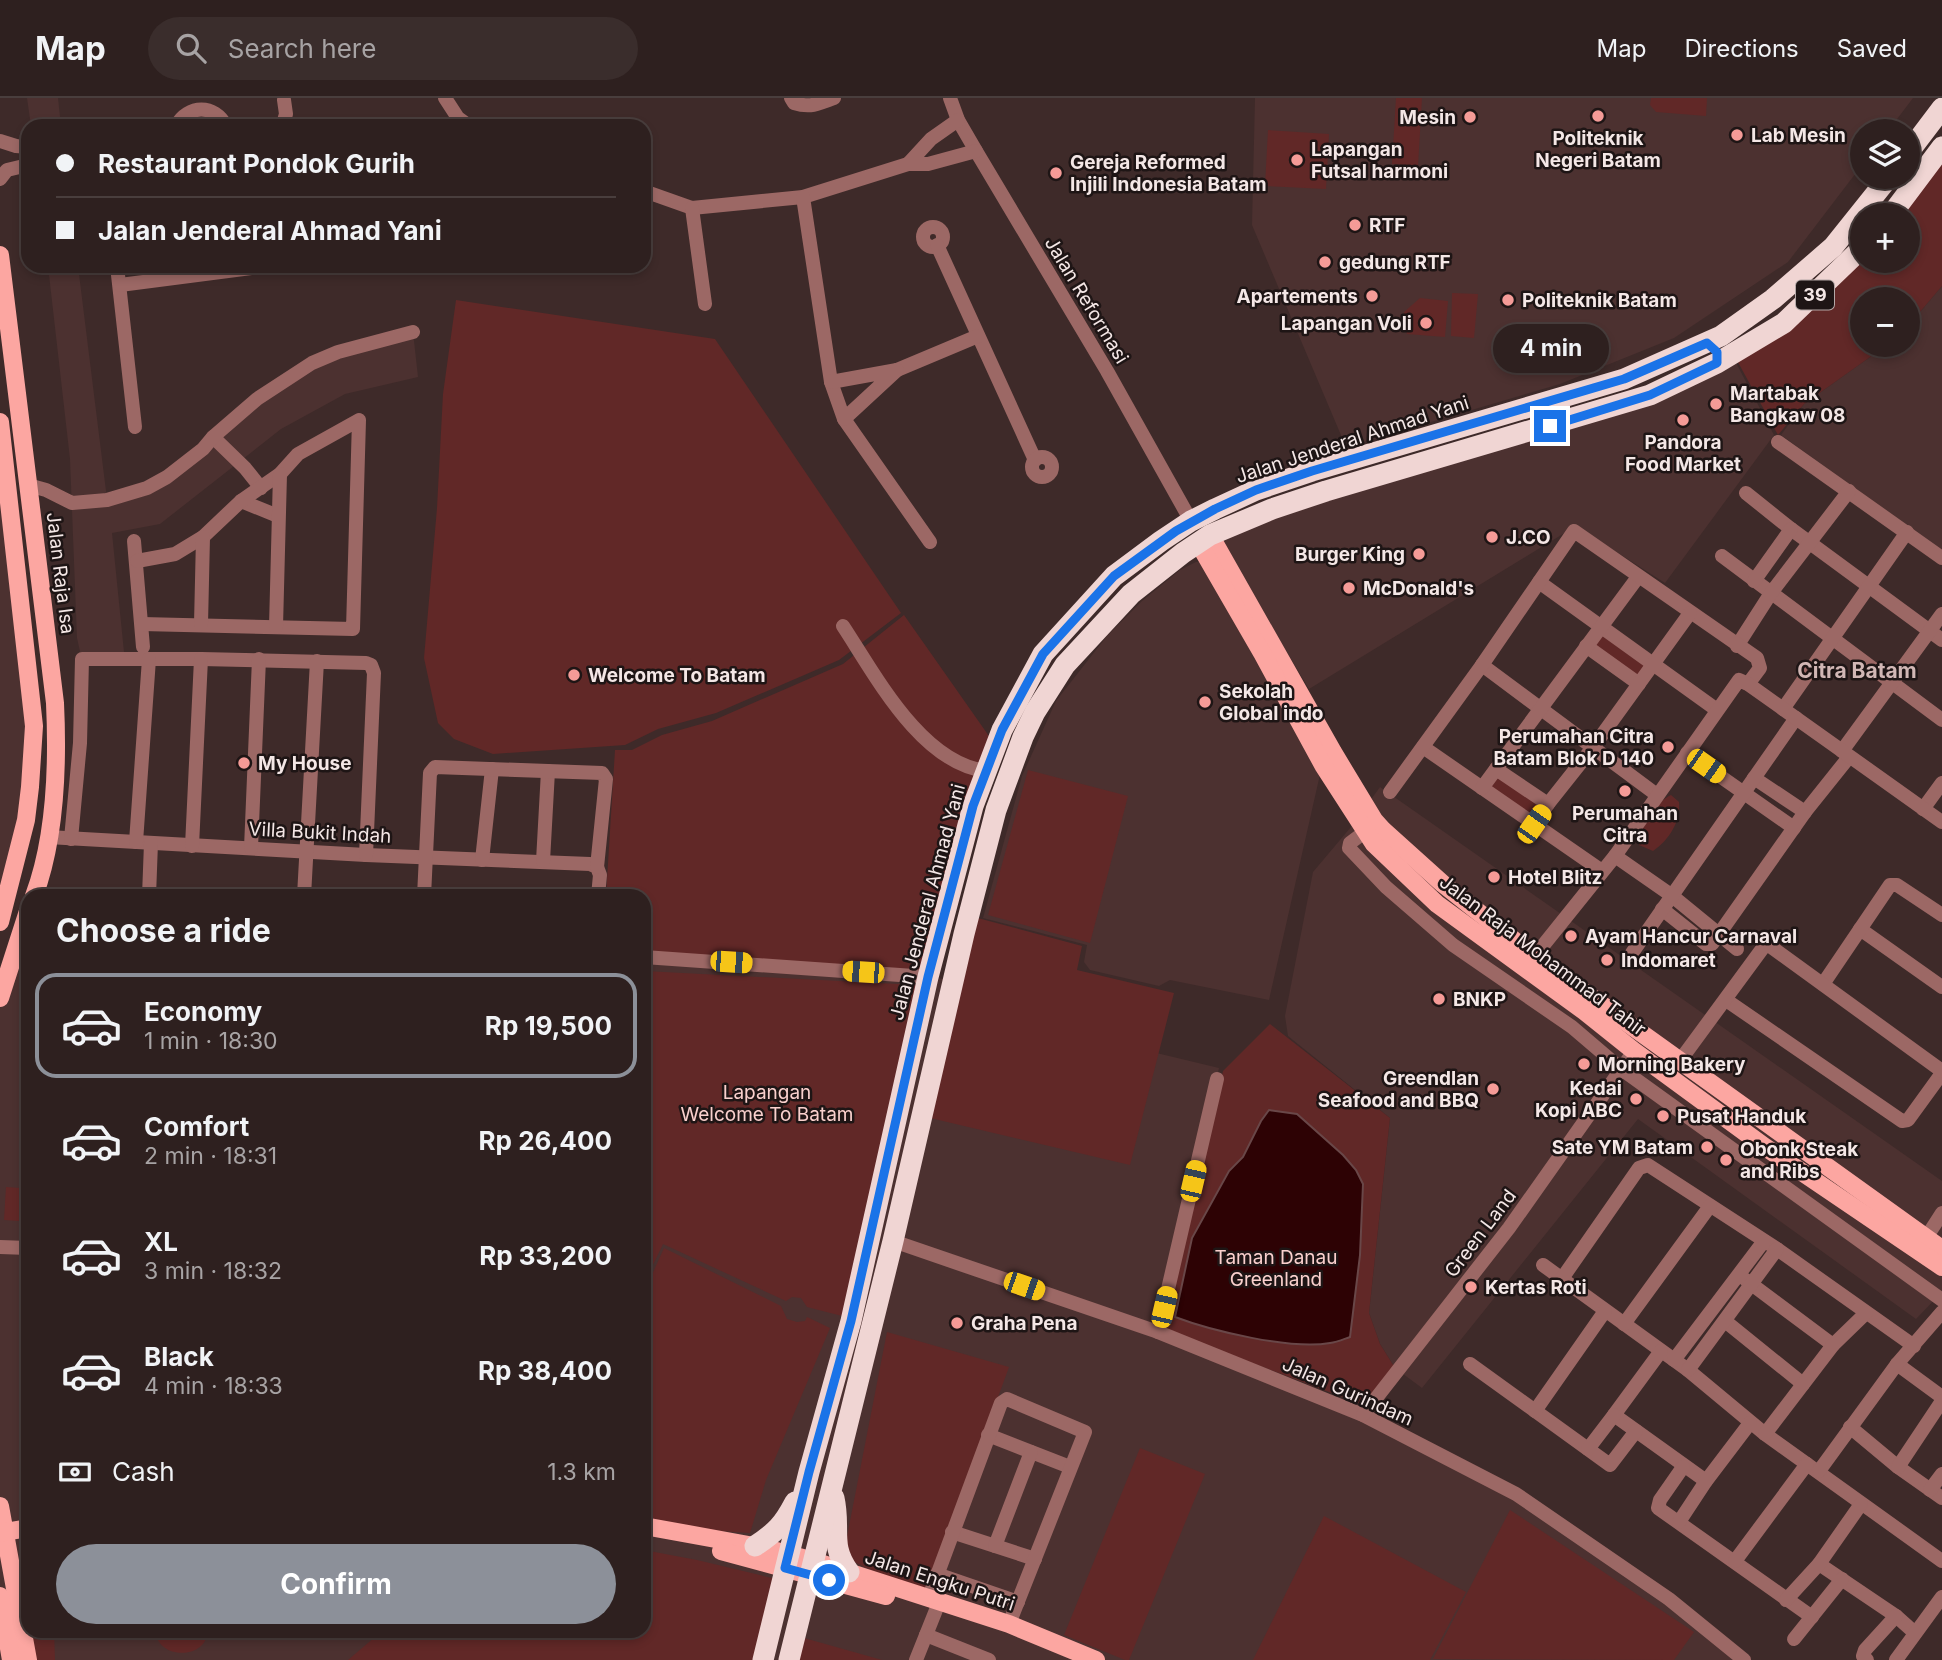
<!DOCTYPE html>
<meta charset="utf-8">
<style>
:root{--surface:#2e201f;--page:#3a2d2c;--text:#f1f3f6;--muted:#a7a3a4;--line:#493e3d;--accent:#8c9099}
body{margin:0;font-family:Inter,sans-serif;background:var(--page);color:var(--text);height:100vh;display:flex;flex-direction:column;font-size:26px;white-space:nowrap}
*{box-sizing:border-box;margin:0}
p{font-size:23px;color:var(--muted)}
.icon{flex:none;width:38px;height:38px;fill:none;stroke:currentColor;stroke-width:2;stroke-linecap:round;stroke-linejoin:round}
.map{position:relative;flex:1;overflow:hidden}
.sheet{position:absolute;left:21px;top:791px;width:630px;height:749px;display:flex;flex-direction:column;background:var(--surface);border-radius:21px;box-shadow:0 4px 10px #0003,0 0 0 2px var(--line)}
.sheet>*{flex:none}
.banner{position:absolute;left:21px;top:21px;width:630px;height:154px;border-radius:21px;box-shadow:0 4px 10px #0003,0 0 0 2px var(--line);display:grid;align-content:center;height:154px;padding:0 35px;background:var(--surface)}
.controls{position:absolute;left:1850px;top:21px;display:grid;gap:14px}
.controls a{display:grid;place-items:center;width:70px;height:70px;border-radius:50%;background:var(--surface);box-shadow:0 4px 10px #0003,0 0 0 2px var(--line);font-size:35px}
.end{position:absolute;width:32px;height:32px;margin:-16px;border:9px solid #1a73e8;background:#fff;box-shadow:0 0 0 4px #fff}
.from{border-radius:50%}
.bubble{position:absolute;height:49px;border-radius:24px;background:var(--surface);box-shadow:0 4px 10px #0003,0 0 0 2px var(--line);font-size:23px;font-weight:700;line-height:49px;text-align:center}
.car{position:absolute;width:21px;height:42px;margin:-21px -10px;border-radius:9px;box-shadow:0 0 5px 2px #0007;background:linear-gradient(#f5c518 24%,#345 0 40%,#f5c518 0 76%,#345 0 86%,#f5c518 0)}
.banner b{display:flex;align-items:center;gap:24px;height:66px;font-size:26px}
.banner b+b{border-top:2px solid var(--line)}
.banner i{width:18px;height:18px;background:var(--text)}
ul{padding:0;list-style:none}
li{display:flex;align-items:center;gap:21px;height:105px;margin:0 14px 10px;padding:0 21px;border:4px solid transparent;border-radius:21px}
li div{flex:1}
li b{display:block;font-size:26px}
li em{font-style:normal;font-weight:700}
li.current{border-color:var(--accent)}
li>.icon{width:63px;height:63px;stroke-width:1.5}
h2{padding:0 35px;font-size:32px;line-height:84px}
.pay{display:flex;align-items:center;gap:18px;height:77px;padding:0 35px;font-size:26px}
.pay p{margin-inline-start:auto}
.cta{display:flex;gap:14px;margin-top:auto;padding:14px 35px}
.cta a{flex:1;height:80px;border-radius:42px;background:var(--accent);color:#fff;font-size:28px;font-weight:700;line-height:80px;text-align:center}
header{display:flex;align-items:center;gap:42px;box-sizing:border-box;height:98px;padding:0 35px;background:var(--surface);border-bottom:2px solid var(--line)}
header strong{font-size:33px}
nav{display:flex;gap:38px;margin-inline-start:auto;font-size:24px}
.search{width:490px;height:63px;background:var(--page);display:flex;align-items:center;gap:18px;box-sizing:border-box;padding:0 24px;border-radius:38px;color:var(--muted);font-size:26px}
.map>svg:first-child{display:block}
.built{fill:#4c3130}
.green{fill:#612827}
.water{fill:#2d0204;stroke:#694748;stroke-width:2}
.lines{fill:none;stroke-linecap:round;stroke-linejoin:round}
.minor{stroke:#9c6865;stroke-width:14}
.major{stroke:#fca6a1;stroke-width:18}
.highway{stroke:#f0d5d3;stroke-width:21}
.route{stroke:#1a73e8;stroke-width:9}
.poi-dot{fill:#f59b97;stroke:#1e1515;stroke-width:2.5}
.labels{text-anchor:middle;stroke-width:5;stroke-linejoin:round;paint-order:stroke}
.shield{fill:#1e1515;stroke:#b4a8a7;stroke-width:2}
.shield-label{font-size:18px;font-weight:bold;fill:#f4e7e6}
.poi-label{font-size:19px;font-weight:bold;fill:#f4e7e6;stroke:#1e1515;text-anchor:start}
.street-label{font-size:19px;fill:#f4e7e6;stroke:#1e1515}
.park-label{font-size:19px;fill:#fad0cd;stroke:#1e1515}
.neighbourhood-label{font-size:21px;font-weight:bold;fill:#d1b7b5;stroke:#1e1515}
</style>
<header>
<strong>Map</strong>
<div class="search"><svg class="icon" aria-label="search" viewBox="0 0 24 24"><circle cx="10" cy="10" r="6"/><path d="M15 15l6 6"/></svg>Search here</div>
<nav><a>Map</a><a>Directions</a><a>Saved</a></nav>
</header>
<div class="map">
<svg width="1942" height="1562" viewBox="0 0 1942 1562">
<rect width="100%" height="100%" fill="#3e2a29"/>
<g class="built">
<path d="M27,0H58L61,28H31Z"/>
<path d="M1255,0H1913L1888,33H1862V67L1788,164L1674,240L1560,286L1346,349L1252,127Z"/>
<path d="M48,168H78L107,401L147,390L312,265L413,234L418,279L345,296L281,331L160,426L112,435L124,554L81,558L77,540L70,361Z"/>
<path d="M1942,188V453L1781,337L1804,306L1887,247H1908V228Z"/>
<path d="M1734,261L1774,337L1665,485L1576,428L1309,591L1219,441L1275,414Z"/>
<path d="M0,392L34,628L0,824Z"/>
<path d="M1196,464H1204L1321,672L1269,902L1170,882L1159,888L1090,872L1084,864L1087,847L983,820L1022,678L1056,603L1107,538L1142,503L1180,472Z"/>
<path d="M1380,689L1942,1083V1194L1916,1221L1638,1021L1422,1290L1395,1270L1380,1246L1369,1215L1390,1020L1288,938L1285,918L1313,774L1351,729Z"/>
<path d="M28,828V1533H644V859L928,879L984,886L977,912L1219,970L1159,1234L1282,1283L1516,1396L1744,1562H0V900Z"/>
</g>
<g class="green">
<path d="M1396,0H1422L1418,68L1392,66Z"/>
<path d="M1651,0H1707L1706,18L1656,14L1650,7Z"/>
<path d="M1268,32L1329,36L1326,91L1265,88Z"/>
<path d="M1942,49V188L1908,228V201H1862V247H1887L1804,306L1778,337L1734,257L1862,163H1908V117H1891Z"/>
<path d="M1452,195L1478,196L1474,240L1451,238Z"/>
<path d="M1420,200L1448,203L1445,239L1407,236L1404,214Z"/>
<path d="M456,202L715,241L901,515L839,562L716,615L658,631L625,647L493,656L454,641L438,625L424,560L437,410L443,296Z"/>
<path d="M904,517L991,641L925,872L644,854V798H606L615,652H632L662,637L712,623L843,566Z"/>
<path d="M1600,536L1646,569L1638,579L1592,547Z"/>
<path d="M1028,672L1128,698L1090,845L988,817Z"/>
<path d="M1497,674L1544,706L1533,722L1486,691Z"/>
<path d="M1671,697L1679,704C1681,723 1669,742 1653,753L1639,747C1637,729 1656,704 1671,697Z"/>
<path d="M974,819L1082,848L1077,872L1174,895L1130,1067L926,1019Z"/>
<path d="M644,873L917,887L846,1219L807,1209L801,1200L792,1199L786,1203L663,1146L649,1175L644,1173Z"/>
<path d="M1270,926L1390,1020L1369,1215L1380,1246L1395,1270L1366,1308L1162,1231L1223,973Z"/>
<path d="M6,1089L21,1090L19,1123L4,1122Z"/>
<path d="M664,1150L781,1208L787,1221L797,1224L805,1223L807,1219L830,1230L766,1382L750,1435L704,1432L644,1422V1176L651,1179Z"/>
<path d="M887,1234L1009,1269L926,1497L843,1459Z"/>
<path d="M1140,1350L1205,1376L1129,1562H1125L1064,1537Z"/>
<path d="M1510,1412L1694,1534L1674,1562L1433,1561Z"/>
<path d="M1324,1418L1466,1494L1430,1562H1253Z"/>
<path d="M28,1452V1533H54L55,1562H31L15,1470L19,1461Z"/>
<path d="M644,1452L697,1462L776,1481L758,1562H348L382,1533H644Z"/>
<path d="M156,1533H207C208,1562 156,1562 156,1533Z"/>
<path d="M797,1538L882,1562H792Z"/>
</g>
<path class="water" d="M1269,1012L1297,1016L1343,1057L1356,1072L1363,1086L1360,1157L1350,1239C1344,1241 1337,1244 1330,1245C1291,1252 1212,1233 1175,1219L1192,1140L1229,1073L1243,1059L1261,1023Z"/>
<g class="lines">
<g class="minor">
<path d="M445,0L458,20L469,28"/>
<path d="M791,0L794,5C810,10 819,6 834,0"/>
<path d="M950,0L958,22L976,53L1107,273L1191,423"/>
<path d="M176,28C188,6 215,6 226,28"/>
<path d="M278,28L283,26L286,16L284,2"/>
<path d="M0,43L16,48L28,49"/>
<path d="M908,66L931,41L958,22"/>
<path d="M0,81L7,72L28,67"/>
<path d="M644,93L692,110L803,99L908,66H928L976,53"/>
<path d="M803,99L831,284L844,321L930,444"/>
<path d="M692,110L705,206"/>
<circle cx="933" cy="139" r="10"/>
<path d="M937,147L1035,362"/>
<path d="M117,168L135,329"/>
<path d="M120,187L268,168"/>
<path d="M897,272L978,238"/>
<path d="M831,284L897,272L844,321"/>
<path d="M213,339L245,370L261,390"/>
<path d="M1778,344L1942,460"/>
<circle cx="1042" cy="369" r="10"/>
<path d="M28,387L46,392L72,405L107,402L147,390L167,379L203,351L213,339L257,301L312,265L338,254L413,234"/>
<path d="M1746,395L1791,431L1942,542"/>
<path d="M241,403L278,418"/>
<path d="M134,443L143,549"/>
<path d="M1722,458L1942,622"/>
<path d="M137,463L175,456L203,439L241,403L280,376L298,356L359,322L353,531L142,526"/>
<path d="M1754,483L1791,431"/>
<path d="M1539,484L1717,612"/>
<path d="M201,526L203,439"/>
<path d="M843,528C876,578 921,665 986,673"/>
<path d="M276,529L280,376"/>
<path d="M1586,548L1639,586"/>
<path d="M1737,548L1771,495L1849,393"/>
<path d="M1482,567L1657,697"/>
<path d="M1783,611L1907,434"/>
<path d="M1423,649L1602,773"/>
<path d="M1842,653L1942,516"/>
<path d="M1687,655L1794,730"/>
<path d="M1496,671L1638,479"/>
<path d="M1754,680L1805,714"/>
<path d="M1482,690L1496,671L1548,706L1534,726"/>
<path d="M1390,694L1482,567L1574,433L1757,560L1760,570L1748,586"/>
<path d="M1548,706L1594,648L1690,515"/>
<path d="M1923,711L1942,685"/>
<path d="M1366,733L1350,745L1349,750L1386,789L1453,847L1572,929L1620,970L1942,1202"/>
<path d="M48,739L366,757L590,766L597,769L600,777L598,798"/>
<path d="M71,741L80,645L82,561H201L366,565L371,567L374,575L366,757"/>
<path d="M136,744L149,561"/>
<path d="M192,748L201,561"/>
<path d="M251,750L259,561"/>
<path d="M1615,758L1671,797L1737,851"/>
<path d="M482,762L492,671"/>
<path d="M543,763L548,673"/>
<path d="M149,798L151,745"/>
<path d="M304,798L317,563"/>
<path d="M424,798L430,675L435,669L602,675L606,681L597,769"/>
<path d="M1662,811L1706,846H1712L1805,714L1849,659"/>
<path d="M1860,831L1942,889"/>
<path d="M1632,855L1796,620"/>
<path d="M644,859L928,879"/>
<path d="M1529,865L1615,758L1739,582L1748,586L1942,724"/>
<path d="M1823,886L1890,787H1897L1942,817"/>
<path d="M1726,902L1902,1023L1908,1022L1942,975"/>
<path d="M1679,964L1765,847L1770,848L1942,973"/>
<path d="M893,1143L1158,1234L1363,1317L1516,1396L1669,1501L1744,1562"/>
<path d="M1922,1146L1942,1115"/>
<path d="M0,1149L28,1150"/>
<path d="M1543,1167L1688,1272L1765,1336L1942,1463"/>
<path d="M1561,1182L1639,1070L1648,1067L1777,1151L1914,1248"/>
<path d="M1746,1182L1833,1247"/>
<path d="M1725,1223L1803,1286"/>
<path d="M1624,1226L1710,1108"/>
<path d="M1158,1234L1217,981"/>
<path d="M1661,1253L1614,1317L1706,1383"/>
<path d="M1674,1262L1764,1143"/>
<path d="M1470,1266L1610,1367L1636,1333"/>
<path d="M1897,1266L1942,1299"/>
<path d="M1688,1272L1777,1151"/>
<path d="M1535,1313L1605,1213"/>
<path d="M1363,1317L1509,1130L1634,953"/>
<path d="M1850,1329L1898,1369L1942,1400"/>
<path d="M1765,1336L1833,1247L1866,1215"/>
<path d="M988,1337L1070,1369"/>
<path d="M1588,1351L1614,1317"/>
<path d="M1683,1369L1660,1402L1658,1410L1812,1519"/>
<path d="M1898,1369L1942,1303"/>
<path d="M1819,1373L1897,1266L1942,1214"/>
<path d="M1930,1392L1942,1376"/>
<path d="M1679,1424L1706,1383L1750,1325"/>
<path d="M952,1434L1035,1461"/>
<path d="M995,1448L1031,1354"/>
<path d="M1735,1463L1807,1366"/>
<path d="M1819,1466L1896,1518L1915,1535"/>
<path d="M937,1476L1018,1504"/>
<path d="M929,1499L1001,1305L1007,1301L1085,1334L1009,1526"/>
<path d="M1786,1502L1819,1466L1861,1406"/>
<path d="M926,1537L989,1562"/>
<path d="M1794,1541L1842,1481"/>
<path d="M916,1562L936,1512"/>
<path d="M1867,1562L1863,1558L1865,1552L1896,1518"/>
<path d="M1896,1562L1942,1499"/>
</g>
<g class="major">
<path d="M0,157L55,605C58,668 56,739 34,798"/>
<path d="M0,324L34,628L30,689L26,722L0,824"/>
<path d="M1210,437L1333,654L1374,722L1383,732L1443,786L1534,858L1942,1151"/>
<path d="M1199,446L1262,555L1323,667L1374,746L1437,806L1584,913L1634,953L1765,1049L1942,1169"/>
<path d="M0,900L28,813"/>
<path d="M0,1408L28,1562"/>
<path d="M644,1428L765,1450L814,1463L1009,1526L1096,1562"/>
<path d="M0,1435L28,1430"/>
<path d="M721,1453L886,1498"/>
<path d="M0,1498L11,1562"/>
</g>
<g class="highway">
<path d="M1908,55L1942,10"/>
<path d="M1891,117L1942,49"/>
<path d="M834,1400C841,1431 829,1447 849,1474"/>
<path d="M755,1448C776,1434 783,1427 795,1404"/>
<path d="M763,1562L809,1374L851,1223L928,879L973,708L1002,632L1043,556L1114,478L1161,443L1191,423L1215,411L1256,392L1312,373L1624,281L1721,238L1773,201L1833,149L1889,79"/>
<path d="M789,1562L893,1143L964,836L996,712L1023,639L1035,614L1065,567L1131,496L1183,455L1210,437L1272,411L1326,393L1650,297L1717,265L1784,225L1862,150"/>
</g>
</g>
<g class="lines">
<path class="route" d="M829,1482L785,1470L809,1374L851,1223L928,879L973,708L1002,632L1043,556L1114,478L1176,433L1215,411L1256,392L1312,373L1624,281L1707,245L1717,254V265L1650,297L1550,328"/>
</g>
<g class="poi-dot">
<circle cx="1598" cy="18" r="7"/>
<circle cx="1470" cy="19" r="7"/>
<circle cx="1737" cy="37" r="7"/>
<circle cx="1297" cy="62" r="7"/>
<circle cx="1056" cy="75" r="7"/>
<circle cx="1355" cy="127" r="7"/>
<circle cx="1325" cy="164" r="7"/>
<circle cx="1372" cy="198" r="7"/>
<circle cx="1508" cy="202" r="7"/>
<circle cx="1426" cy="225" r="7"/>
<circle cx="1716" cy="306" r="7"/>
<circle cx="1683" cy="322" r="7"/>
<circle cx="1492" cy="439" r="7"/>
<circle cx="1419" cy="456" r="7"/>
<circle cx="1349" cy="490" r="7"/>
<circle cx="574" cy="577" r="7"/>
<circle cx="1205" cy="604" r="7"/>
<circle cx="1668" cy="649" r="7"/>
<circle cx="244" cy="665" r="7"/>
<circle cx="1625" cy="693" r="7"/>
<circle cx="1494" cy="779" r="7"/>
<circle cx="1571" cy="838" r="7"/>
<circle cx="1607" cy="862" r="7"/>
<circle cx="1439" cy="901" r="7"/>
<circle cx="1584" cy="966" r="7"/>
<circle cx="1493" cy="991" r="7"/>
<circle cx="1636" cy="1001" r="7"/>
<circle cx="1663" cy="1018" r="7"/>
<circle cx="1707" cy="1049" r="7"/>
<circle cx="1726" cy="1062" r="7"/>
<circle cx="1471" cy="1189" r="7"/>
<circle cx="957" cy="1225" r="7"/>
</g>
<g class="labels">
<rect class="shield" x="1796" y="182.5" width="38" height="29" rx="5"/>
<g class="shield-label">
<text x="1815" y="203">39</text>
</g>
<g class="poi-label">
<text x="1456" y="26" text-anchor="end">Mesin</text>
<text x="1751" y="44">Lab Mesin</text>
<text x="1598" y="47" text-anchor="middle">Politeknik<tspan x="1598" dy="22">Negeri Batam</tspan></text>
<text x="1311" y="58">Lapangan<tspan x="1311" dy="22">Futsal harmoni</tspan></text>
<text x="1070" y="71">Gereja Reformed<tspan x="1070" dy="22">Injili Indonesia Batam</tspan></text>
<text x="1369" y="134">RTF</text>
<text x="1339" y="171">gedung RTF</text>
<text x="1358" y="205" text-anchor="end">Apartements</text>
<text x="1522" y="209">Politeknik Batam</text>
<text x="1412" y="232" text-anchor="end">Lapangan Voli</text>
<text x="1730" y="302">Martabak<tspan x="1730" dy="22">Bangkaw 08</tspan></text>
<text x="1683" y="351" text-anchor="middle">Pandora<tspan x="1683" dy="22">Food Market</tspan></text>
<text x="1506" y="446">J.CO</text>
<text x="1405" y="463" text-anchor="end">Burger King</text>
<text x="1363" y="497">McDonald's</text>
<text x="588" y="584">Welcome To Batam</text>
<text x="1219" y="600">Sekolah<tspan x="1219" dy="22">Global indo</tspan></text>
<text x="1654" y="645" text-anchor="end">Perumahan Citra<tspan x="1654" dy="22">Batam Blok D 140</tspan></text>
<text x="258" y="672">My House</text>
<text x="1625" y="722" text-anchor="middle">Perumahan<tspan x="1625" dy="22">Citra</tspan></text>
<text x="1508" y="786">Hotel Blitz</text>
<text x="1585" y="845">Ayam Hancur Carnaval</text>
<text x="1621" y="869">Indomaret</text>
<text x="1453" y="908">BNKP</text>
<text x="1598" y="973">Morning Bakery</text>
<text x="1479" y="987" text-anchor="end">Greendlan<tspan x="1479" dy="22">Seafood and BBQ</tspan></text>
<text x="1622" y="997" text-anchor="end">Kedai<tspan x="1622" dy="22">Kopi ABC</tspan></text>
<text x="1677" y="1025">Pusat Handuk</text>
<text x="1693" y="1056" text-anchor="end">Sate YM Batam</text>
<text x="1740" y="1058">Obonk Steak<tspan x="1740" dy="22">and Ribs</tspan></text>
<text x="1485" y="1196">Kertas Roti</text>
<text x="971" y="1232">Graha Pena</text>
</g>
<g class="street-label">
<text transform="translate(1087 202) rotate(59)" y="7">Jalan Reformasi</text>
<text transform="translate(1352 341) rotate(-18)" y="7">Jalan Jenderal Ahmad Yani</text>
<text transform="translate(61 475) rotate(83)" y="7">Jalan Raja Isa</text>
<text transform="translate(320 734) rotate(3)" y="7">Villa Bukit Indah</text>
<text transform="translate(927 804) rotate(-75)" y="7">Jalan Jenderal Ahmad Yani</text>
<text transform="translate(1543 857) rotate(37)" y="7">Jalan Raja Mohammad Tahir</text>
<text transform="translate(1480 1135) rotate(-53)" y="7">Green Land</text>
<text transform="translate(1348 1293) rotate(24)" y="7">Jalan Gurindam</text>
<text transform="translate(940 1482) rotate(18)" y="7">Jalan Engku Putri</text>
</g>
<g class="park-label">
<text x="767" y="1001">Lapangan<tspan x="767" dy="22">Welcome To Batam</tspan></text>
<text x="1276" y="1166">Taman Danau<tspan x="1276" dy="22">Greenland</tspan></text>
</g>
<g class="neighbourhood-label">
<text x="1857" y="580">Citra Batam</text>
</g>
</g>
</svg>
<div class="controls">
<a><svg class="icon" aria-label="layers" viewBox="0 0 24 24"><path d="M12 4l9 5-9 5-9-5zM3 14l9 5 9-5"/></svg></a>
<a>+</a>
<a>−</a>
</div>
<i class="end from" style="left:829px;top:1482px"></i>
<i class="end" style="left:1550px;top:328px"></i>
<div class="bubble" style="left:1493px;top:226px;width:116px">4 min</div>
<i class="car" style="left:1706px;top:668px;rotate:125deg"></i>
<i class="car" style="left:1534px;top:726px;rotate:35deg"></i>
<i class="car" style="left:731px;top:864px;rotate:94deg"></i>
<i class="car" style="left:863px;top:874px;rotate:274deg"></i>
<i class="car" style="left:1193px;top:1083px;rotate:13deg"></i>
<i class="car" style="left:1024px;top:1188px;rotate:109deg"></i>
<i class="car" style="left:1164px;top:1209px;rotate:13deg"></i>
<div class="banner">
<b><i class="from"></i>Restaurant Pondok Gurih</b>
<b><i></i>Jalan Jenderal Ahmad Yani</b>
</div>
<section class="sheet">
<h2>Choose a ride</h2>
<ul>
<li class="current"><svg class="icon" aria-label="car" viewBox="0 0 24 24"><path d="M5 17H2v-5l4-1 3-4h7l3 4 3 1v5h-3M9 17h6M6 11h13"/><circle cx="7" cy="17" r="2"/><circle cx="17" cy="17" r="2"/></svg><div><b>Economy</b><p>1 min · 18:30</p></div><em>Rp 19,500</em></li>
<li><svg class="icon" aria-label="car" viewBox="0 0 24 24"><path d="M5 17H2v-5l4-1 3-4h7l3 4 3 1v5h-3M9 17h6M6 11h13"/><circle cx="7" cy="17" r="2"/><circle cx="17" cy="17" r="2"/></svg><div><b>Comfort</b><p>2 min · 18:31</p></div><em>Rp 26,400</em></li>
<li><svg class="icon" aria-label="car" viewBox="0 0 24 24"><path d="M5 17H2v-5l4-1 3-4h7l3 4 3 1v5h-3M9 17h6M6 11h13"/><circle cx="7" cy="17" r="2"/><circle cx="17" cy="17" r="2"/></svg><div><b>XL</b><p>3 min · 18:32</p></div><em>Rp 33,200</em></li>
<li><svg class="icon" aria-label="car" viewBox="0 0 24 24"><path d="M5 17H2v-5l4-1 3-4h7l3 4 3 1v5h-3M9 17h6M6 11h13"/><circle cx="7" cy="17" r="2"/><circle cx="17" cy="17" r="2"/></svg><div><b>Black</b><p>4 min · 18:33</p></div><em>Rp 38,400</em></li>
</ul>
<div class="pay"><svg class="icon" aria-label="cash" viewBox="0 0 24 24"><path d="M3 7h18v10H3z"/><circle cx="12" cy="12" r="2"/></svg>Cash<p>1.3 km</p></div>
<div class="cta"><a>Confirm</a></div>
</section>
</div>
